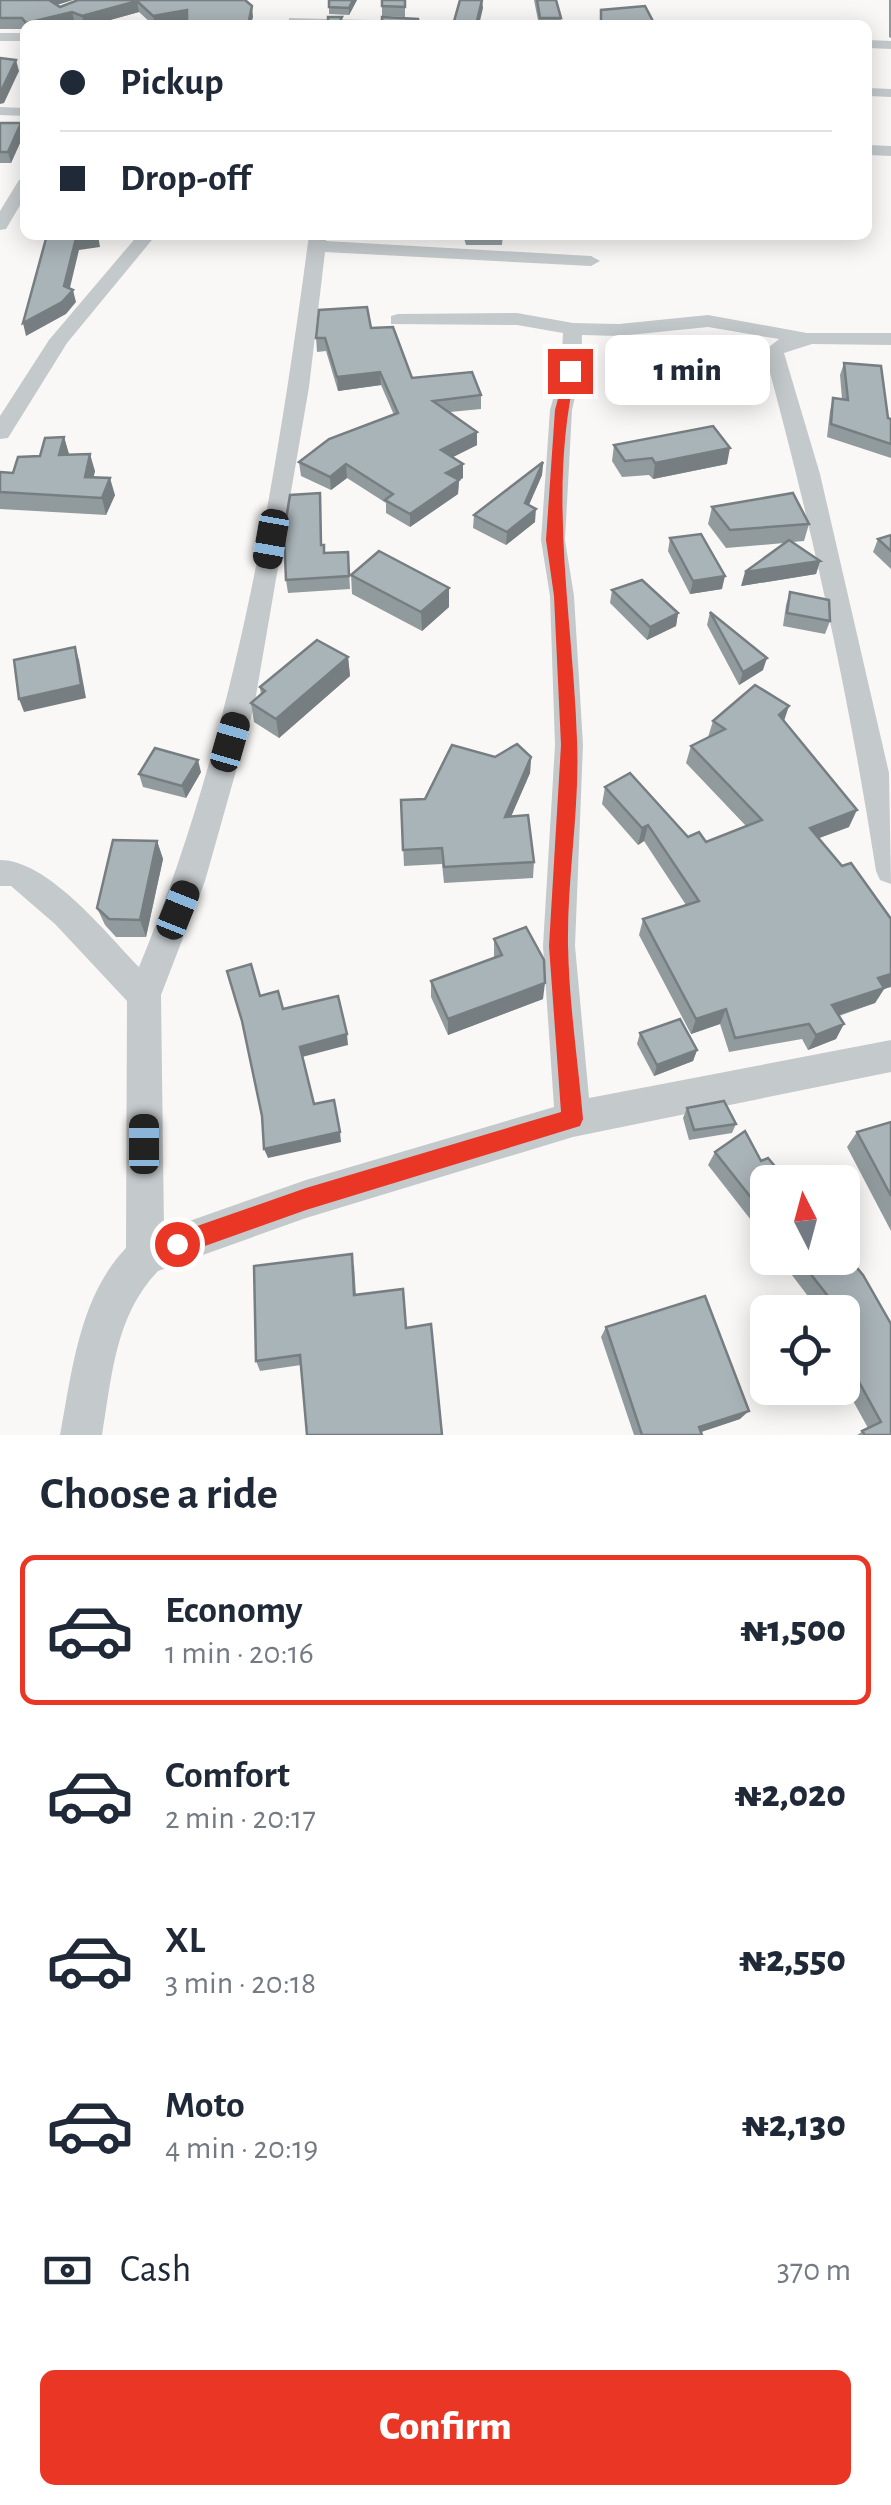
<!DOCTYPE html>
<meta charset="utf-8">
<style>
:root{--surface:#fff;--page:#f6f6f7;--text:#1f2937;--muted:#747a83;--line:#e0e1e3;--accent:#ea3625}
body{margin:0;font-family:"Alegreya Sans",sans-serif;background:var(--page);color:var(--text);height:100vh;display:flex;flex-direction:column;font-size:38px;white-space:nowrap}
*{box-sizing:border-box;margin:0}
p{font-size:32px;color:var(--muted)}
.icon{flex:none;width:55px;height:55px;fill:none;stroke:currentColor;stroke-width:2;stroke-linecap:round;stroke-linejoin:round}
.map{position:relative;height:1435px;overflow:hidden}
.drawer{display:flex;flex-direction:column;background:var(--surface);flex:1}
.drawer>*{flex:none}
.top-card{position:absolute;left:20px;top:20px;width:852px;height:220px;border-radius:15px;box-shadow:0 5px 25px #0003;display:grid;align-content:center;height:220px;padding:0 40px;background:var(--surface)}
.needle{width:65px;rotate:354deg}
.controls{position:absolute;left:750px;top:1165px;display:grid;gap:20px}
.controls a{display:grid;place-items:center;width:110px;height:110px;border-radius:15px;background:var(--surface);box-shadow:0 5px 25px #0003;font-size:50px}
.end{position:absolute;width:45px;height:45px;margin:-22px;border:12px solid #ea3625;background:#fff;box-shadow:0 0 0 5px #fff}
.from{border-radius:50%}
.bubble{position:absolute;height:70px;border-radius:15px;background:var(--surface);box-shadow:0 5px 25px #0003;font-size:32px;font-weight:800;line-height:70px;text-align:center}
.car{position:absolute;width:30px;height:60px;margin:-30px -15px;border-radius:12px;box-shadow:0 0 8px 2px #0007;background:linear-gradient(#222 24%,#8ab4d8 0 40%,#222 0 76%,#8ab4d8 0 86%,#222 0)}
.top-card b{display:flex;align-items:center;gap:35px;height:95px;font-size:38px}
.top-card b+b{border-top:2px solid var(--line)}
.top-card i{width:25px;height:25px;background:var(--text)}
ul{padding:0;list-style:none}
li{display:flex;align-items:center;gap:30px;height:150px;margin:0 20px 15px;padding:0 20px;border:5px solid transparent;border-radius:15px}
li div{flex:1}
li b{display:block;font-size:38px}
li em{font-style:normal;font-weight:800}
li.on{border-color:var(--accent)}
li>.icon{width:90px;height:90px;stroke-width:1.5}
h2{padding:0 40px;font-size:45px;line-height:120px}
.pay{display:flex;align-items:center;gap:25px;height:110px;padding:0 40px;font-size:38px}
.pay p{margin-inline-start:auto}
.button{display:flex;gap:20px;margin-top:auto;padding:20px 40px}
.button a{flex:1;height:115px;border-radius:15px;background:var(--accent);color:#fff;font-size:40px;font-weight:800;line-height:115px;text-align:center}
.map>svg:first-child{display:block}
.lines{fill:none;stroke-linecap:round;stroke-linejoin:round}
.street{fill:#c4c9cc;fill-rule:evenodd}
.wall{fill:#919b9e}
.shaded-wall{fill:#767e81}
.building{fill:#a9b4b8;stroke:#767e81;stroke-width:2.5}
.route{fill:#ea3625}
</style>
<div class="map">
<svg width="891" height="1435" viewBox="0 0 891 1435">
<rect width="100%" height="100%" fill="#f9f8f6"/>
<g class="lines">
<g class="street">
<path d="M289,18L408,21L415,25H294L289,24Z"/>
<rect x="0" y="33" width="25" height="8"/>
<path d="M868,40L891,41V49L868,48Z"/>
<path d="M868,88L891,89V97L868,96Z"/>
<path d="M0,107L25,108V116L0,115Z"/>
<path d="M868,145L891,146V156L868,155Z"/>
<path d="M25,178V197L6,229L0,230V211L19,180Z"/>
<path d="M138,235H156L67,343L8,438L0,439V416L49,340Z"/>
<path d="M309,235H327L326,241L591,256L600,261L591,266L325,252L309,387L254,707L205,881L161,995L164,1230L306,1180L554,1107L543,946L555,745L550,596L541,540L550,410L561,371L563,333L517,325L391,324V316L398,314L517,313L573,323L619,324L708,315L807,333H891V345L812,344L784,353L820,474L889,773L891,884L880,880L876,871C849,696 811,522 764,351L779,339L708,327L619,336L582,335L581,371L572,410L565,540L574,596L583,745L575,946L589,1098L891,1040V1072L573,1137L306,1218L158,1271C115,1316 112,1376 102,1435H60C72,1372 79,1297 126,1248L127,1001L55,924L11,886H0V860C48,860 106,933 139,967C235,735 276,482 309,235Z"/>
</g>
</g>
<g class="wall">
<path d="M0,0L60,7L78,0H245L253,17L187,21L166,25H153L139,12L92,25H80L75,23L65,25H25V29H0Z"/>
<path d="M329,0H357L349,15L329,14Z"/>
<path d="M382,0H405V17L382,16Z"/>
<path d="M534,0H556L561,18V25H539Z"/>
<path d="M889,0H891V38L889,37Z"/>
<path d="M0,123L24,134L11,163H0Z"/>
<path d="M463,235H503L502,245H466Z"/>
<path d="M371,328L412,378L481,395V409L450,412L477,432V445L453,457L463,478L459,480L458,494L410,527L386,513V503L347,478L331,490L301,476L299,462L394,415L381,385L338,391L326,351L317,352L316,338Z"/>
<path d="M844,363L888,418L891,419V458L827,437L830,411L833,398L842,399L840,375Z"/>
<path d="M64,437L69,455L95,471L93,477L115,495L106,515L0,509V472L13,473L40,456Z"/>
<path d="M614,445L727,464L653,479L649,475L622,477L612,461Z"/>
<path d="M543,462L542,475L529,505L535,522L506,545L473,528L474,515Z"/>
<path d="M320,493L322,545L325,553L348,552L350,589L288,593L286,580Z"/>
<path d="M712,507L809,524L804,541L792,542L820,561L816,574L741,586L784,543L726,548L708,524Z"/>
<path d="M891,535V569L873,552L878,539Z"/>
<path d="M670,538L722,589L690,594L668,551Z"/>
<path d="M351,575L449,588V607L422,631L352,594Z"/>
<path d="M612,590L678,613L676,626L647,640L610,603Z"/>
<path d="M790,592L830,621L825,634L783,626L786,605Z"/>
<path d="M710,612L763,670L739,685L707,625Z"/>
<path d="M348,657L350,676L279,738L254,722L251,703L261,695L260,687Z"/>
<path d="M713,721H784L849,827L819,838L884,989L875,1003L839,1016L836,1039L808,1050L802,1039L729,1052L720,1024L691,1034L639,935L643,919L686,905L644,841L638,845L602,804L605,787L688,837L706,842L746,826L686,763L691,746L708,737Z"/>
<path d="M495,757H531L530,773L511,816L534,862L533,878L444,883L442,864L404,866L401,800L425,799Z"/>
<path d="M201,772L186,798L143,787L139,774Z"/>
<path d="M157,841L163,859L146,937H116L105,925L97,908Z"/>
<path d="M494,939L543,999L448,1035L431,997V981L494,958Z"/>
<path d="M640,1033L697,1050L693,1061L654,1076L637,1044Z"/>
<path d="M687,1108L736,1124L732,1133L689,1140L683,1118Z"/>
<path d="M891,1122V1231L847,1147L857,1132Z"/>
<path d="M715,1152L761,1161L768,1182V1242L708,1165Z"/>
<path d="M779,1258H842L891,1435H857L868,1428L842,1381V1312H820Z"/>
<path d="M354,1265L356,1294L407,1328L301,1365L260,1371L256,1361Z"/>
<path d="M606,1327L740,1419L701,1432L702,1435H634L601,1337Z"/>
</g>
<g class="shaded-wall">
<path d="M49,0H73L54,6Z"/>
<path d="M353,0H357L349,15V8Z"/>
<path d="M482,0L483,8L479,25H476Z"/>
<path d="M137,1L139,12L92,25H84L82,16Z"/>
<path d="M252,6L253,17L251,25H248Z"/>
<path d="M187,10L189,21L166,25H155L153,16Z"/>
<path d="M72,12L75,23L65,25H27L26,23Z"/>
<path d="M16,60L19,71L4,103L0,104V93Z"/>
<path d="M21,123L24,134L11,163L8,152Z"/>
<path d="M98,235L100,247L79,250L68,296L73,290L76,302L66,314L26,336L23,323L64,286L76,238Z"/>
<path d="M380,372L381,385L338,391L337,377Z"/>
<path d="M477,432V445L441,463V450Z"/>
<path d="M64,437L69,454L64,472L59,455Z"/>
<path d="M730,448L727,464L653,479L655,463Z"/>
<path d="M90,454L95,471L90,493L85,477Z"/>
<path d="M543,462L542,475L524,516L525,503Z"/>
<path d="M346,464L347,478L331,490L330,477Z"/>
<path d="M463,464V478L459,480L458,494L410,527V514L446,473Z"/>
<path d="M110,478L115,495L106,515L102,498Z"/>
<path d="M536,509L535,522L506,545L507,532Z"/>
<path d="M820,561L816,574L741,586L745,572Z"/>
<path d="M725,576L722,589L690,594L693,581Z"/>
<path d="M449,588V607L422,631L421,612Z"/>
<path d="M678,613L676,626L647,640L650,627Z"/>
<path d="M75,647L79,660L86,698L24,712L19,699Z"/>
<path d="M348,657L350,676L279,738L276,719Z"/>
<path d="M767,658L763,670L739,685L743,672Z"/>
<path d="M789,706L783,724L779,715Z"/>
<path d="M531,757L530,773L504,833L505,817Z"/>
<path d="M198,760L201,772L186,798L182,786Z"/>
<path d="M857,810L849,827L803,844L810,828Z"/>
<path d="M648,825L644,841L638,845L642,828Z"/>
<path d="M157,841L163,859L146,937L140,920Z"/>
<path d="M891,971V987L884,989L875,1003L824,1020L832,1005Z"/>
<path d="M545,983L543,999L448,1035V1019Z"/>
<path d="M726,1009L720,1024L691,1034L696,1019Z"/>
<path d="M844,1024L836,1039L808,1050L816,1035Z"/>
<path d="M347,1034L348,1045L302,1057L300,1047Z"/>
<path d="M697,1050L693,1061L654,1076L657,1065Z"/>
<path d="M340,1132L341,1142L268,1158L264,1149Z"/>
<path d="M749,1411L740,1419L692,1435L699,1427Z"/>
</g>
<g class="building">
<path d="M0,0H49L60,7L78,0H245L252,6L248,25H187V10L153,16L137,1L82,16L72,12L26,23L22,18H0Z"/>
<path d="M329,0H353L349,8L329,7Z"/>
<path d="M382,0H405V7L382,6Z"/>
<path d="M460,0H482L476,25H453Z"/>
<path d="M537,0H556L561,18H540Z"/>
<path d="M645,6L655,25H601V10Z"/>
<path d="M328,17H342L338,25H328Z"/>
<path d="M382,17L418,19L419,25H382Z"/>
<path d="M0,58L16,60L0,93Z"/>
<path d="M0,123H21L8,152H0Z"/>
<path d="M47,235H97L76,238L64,286L73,290L62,302L23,323Z"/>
<path d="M367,307L371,328L393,327L412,378L472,372L481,395L433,401L477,432L441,450L463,464L446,473L459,480L410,514L385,500L393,494L346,464L330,477L299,462L329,439L398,413L380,372L337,377L325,338H316L319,310Z"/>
<path d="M844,363L881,366L888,418L891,419V444L831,424L833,398L848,400Z"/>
<path d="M713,426L730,448L655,463L652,458L625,461L614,445Z"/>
<path d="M64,437L59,455L90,454L85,477L110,478L102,498L0,492V472L13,473L18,457L40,456L45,438Z"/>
<path d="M543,462L525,503L536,509L507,532L474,515Z"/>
<path d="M320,493L321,545H324V553L348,552L349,576L286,580L284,532L290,495Z"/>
<path d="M793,493L809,524L730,530L712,507Z"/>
<path d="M701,534L725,576L693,581L670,538Z"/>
<path d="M891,535V551L878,539Z"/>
<path d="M789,540L820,561L745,572Z"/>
<path d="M379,551L449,588L421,612L351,575Z"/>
<path d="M642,580L678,613L650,627L612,590Z"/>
<path d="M790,592L829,600L830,621L787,613Z"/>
<path d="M710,612L767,658L743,672Z"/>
<path d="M317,640L348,657L276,719L251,703L265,691L260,687Z"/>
<path d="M75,647L81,685L19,699L14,660Z"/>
<path d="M755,685L789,706L779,715L857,810L810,828L842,866L851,863L891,919V974L878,978L884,988L832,1005L844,1024L816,1035L809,1024L735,1038L726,1009L696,1019L643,919L699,901L648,825L642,828L605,787L630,773L688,837L699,832L706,842L762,820L691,746L725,729L713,721Z"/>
<path d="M517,744L531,757L505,817L528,815L534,862L444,867L442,848L403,850L401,800L425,799L452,745L495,757Z"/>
<path d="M155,748L198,760L182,786L139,774Z"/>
<path d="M113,840L157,841L140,920L109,919L97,908Z"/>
<path d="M526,927L544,960L545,983L448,1019L431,981L502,955L494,939Z"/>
<path d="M251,964L260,996L278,991L283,1009L338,996L347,1034L300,1047L314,1104L334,1100L340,1132L264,1149L262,1116L242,1021L227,971Z"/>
<path d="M680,1019L697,1050L657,1065L640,1033Z"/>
<path d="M724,1101L736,1124L694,1130L687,1108Z"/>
<path d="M891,1122V1196L857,1132Z"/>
<path d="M745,1131L761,1161L768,1158L788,1182H768V1219L715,1152Z"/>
<path d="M842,1250L863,1275L891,1324V1435H865L862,1431L881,1422L842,1351V1312H822L821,1311L835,1305L798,1258H842Z"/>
<path d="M352,1254L354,1295L403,1289L406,1328L431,1324L442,1435H307L300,1355L256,1361L254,1266Z"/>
<path d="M705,1296L749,1411L699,1427L702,1435H642L606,1327Z"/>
</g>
<path class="route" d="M566,368L576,371C547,494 573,616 577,740C580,808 567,877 568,945C569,1003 578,1061 583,1119L580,1126L306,1210L177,1256L169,1253L166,1244L169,1236L177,1233L306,1188L561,1112L549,946L561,745L554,596L546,540L555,410Z"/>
</svg>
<div class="controls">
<a><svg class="needle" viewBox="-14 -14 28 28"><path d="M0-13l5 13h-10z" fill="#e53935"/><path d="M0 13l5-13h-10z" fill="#747a83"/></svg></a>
<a><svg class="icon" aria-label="locate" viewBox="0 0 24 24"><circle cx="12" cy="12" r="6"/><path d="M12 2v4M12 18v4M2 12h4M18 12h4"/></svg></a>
</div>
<i class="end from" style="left:177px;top:1244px"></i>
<i class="end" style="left:570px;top:371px"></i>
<div class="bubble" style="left:605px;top:335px;width:165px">1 min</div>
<i class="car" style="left:271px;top:539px;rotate:190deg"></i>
<i class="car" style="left:230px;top:742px;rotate:16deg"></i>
<i class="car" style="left:178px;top:910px;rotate:22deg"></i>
<i class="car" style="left:144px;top:1144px;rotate:0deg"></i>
<div class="top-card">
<b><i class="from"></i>Pickup</b>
<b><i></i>Drop-off</b>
</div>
</div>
<section class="drawer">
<h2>Choose a ride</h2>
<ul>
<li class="on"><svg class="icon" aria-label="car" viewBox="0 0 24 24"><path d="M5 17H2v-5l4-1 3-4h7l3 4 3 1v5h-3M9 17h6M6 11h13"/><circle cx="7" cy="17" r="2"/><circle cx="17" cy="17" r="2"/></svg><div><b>Economy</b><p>1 min · 20:16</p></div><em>₦1,500</em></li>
<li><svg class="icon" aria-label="car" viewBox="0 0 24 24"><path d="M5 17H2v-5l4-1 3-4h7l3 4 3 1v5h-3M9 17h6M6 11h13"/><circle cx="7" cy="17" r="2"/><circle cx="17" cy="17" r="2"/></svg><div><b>Comfort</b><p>2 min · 20:17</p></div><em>₦2,020</em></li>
<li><svg class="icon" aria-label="car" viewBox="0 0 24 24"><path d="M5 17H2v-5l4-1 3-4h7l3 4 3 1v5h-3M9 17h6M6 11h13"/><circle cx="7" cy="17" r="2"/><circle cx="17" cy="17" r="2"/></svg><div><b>XL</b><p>3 min · 20:18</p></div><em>₦2,550</em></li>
<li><svg class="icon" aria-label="car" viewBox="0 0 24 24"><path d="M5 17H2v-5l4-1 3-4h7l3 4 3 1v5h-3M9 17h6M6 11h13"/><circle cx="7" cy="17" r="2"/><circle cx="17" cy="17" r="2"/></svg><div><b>Moto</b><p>4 min · 20:19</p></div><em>₦2,130</em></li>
</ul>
<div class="pay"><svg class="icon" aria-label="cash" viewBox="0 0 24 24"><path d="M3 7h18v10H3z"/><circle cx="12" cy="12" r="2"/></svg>Cash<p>370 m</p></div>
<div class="button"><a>Confirm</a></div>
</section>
